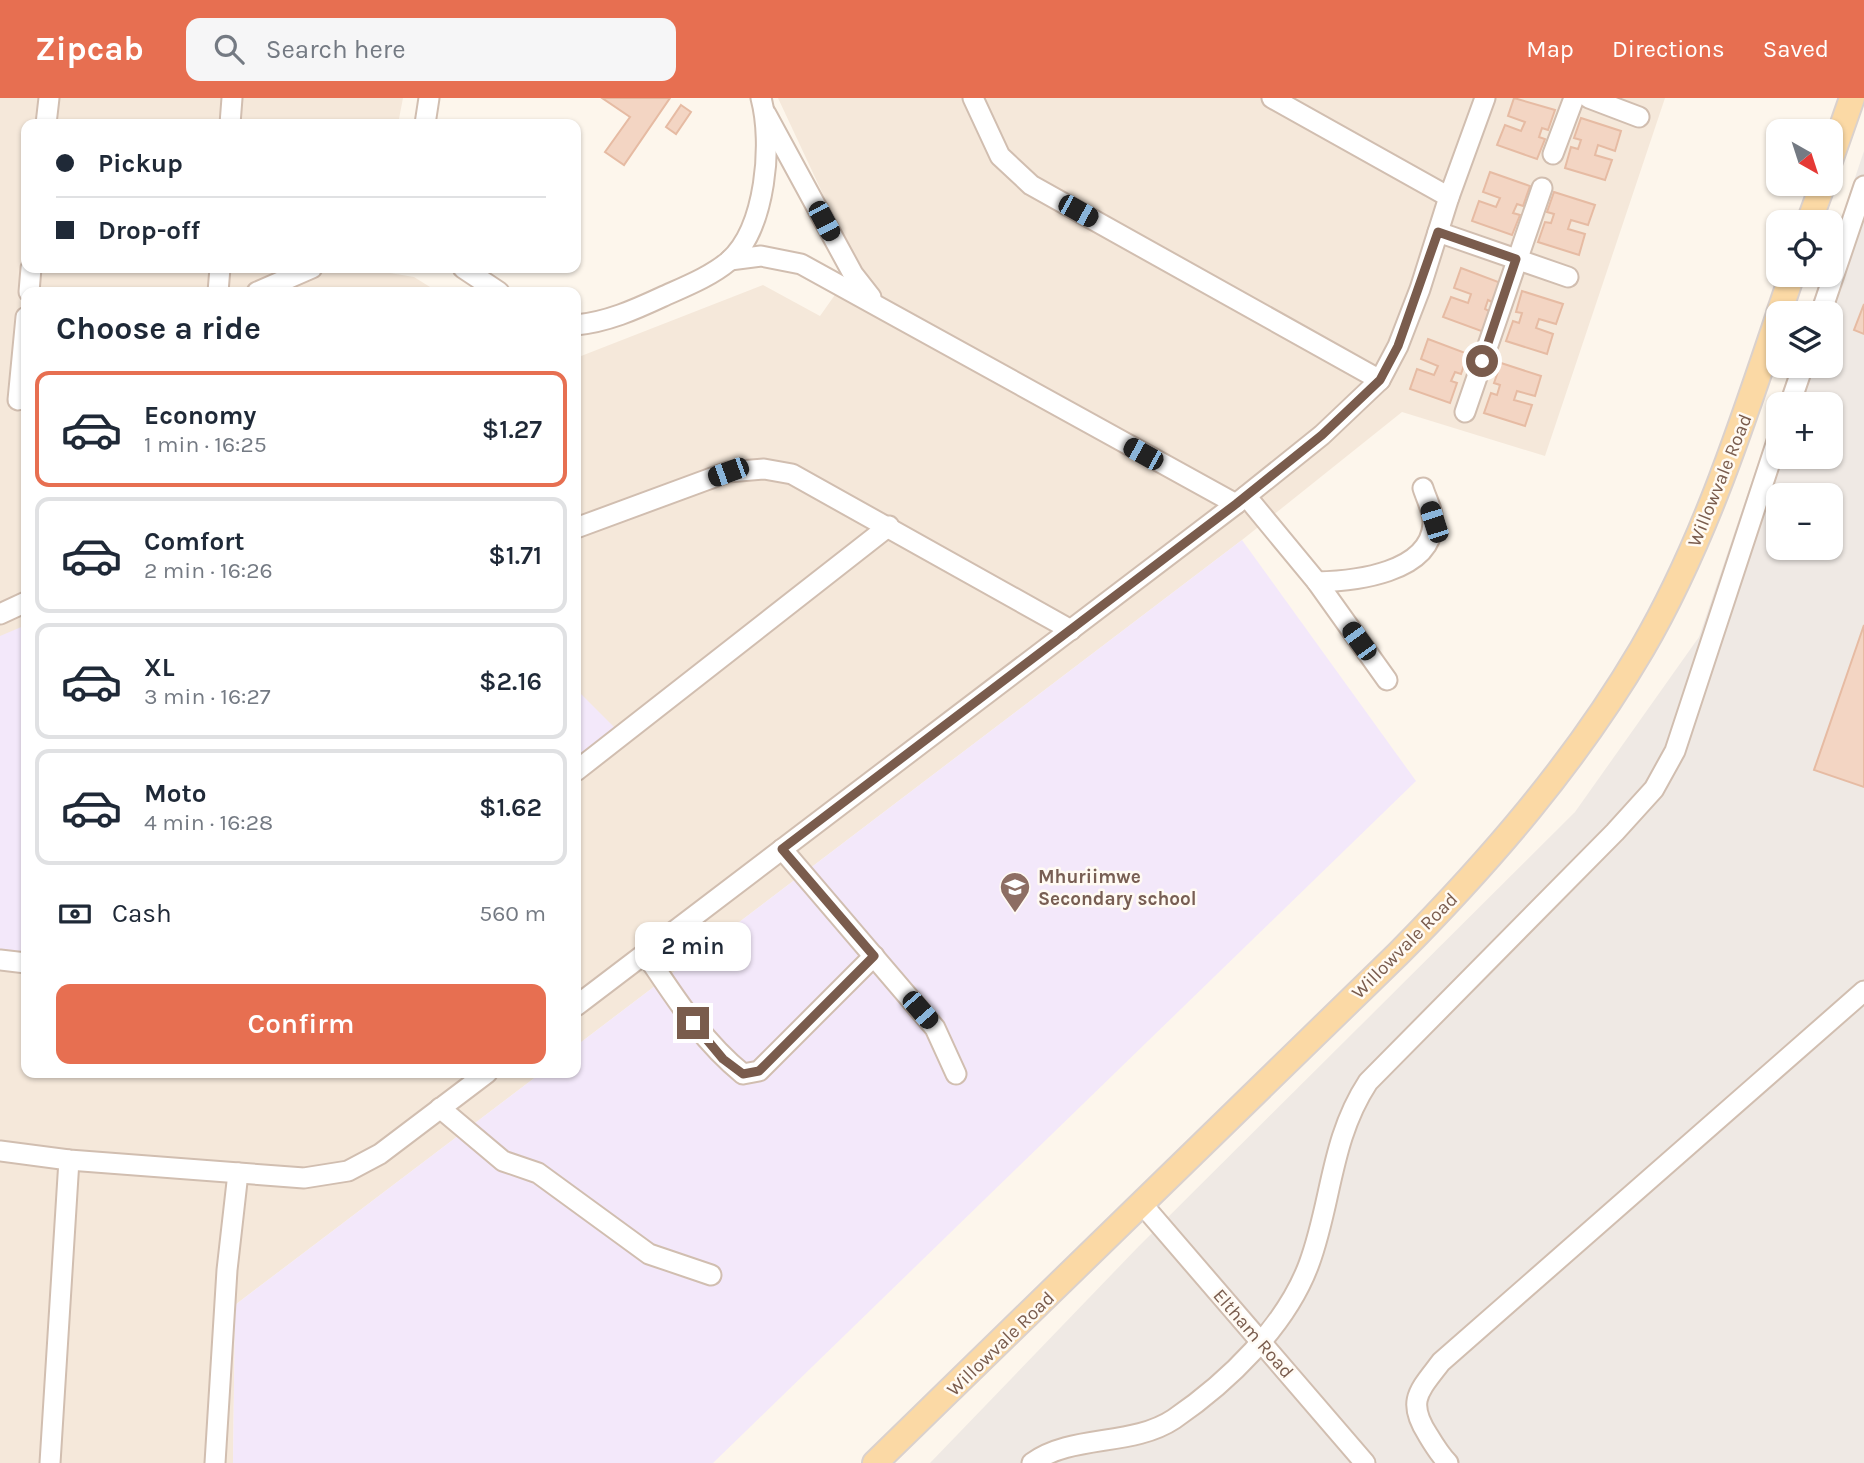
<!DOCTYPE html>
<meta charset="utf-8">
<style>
:root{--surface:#fff;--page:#f6f6f7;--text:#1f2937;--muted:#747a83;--line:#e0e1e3;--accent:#e76f51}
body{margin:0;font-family:Karla,sans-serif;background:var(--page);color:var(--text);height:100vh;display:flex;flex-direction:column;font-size:26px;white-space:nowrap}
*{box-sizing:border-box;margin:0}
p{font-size:23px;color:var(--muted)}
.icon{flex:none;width:38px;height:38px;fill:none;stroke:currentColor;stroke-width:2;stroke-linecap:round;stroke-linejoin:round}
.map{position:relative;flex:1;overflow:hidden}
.panel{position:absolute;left:21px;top:189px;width:560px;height:791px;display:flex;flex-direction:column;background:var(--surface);border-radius:14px;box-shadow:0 2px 5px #0004}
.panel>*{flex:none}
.hud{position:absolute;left:21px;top:21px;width:560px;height:154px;border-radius:14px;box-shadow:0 2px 5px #0004;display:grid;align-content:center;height:154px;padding:0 35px;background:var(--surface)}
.needle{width:46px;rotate:141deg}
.controls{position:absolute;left:1766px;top:21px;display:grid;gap:14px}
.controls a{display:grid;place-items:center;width:77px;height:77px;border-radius:14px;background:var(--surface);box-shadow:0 2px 5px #0004;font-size:35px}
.end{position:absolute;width:32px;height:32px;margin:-16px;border:9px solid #7a5c4d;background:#fff;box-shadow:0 0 0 4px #fff}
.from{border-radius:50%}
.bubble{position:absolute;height:49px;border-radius:14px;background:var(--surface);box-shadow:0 2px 5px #0004;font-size:23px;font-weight:600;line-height:49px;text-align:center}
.car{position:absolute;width:21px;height:42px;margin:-21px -10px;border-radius:9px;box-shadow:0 0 5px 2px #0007;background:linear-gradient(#222 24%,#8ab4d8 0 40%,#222 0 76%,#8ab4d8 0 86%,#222 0)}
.hud b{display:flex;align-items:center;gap:24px;height:66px;font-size:26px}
.hud b+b{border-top:2px solid var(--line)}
.hud i{width:18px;height:18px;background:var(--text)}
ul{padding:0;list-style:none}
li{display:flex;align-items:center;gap:21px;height:116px;margin:0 14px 10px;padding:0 21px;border:4px solid var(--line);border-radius:14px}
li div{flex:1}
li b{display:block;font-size:26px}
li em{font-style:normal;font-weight:600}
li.active{border-color:var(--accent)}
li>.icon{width:63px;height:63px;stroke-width:1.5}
h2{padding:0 35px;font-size:32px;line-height:84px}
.pay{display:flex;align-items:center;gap:18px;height:77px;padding:0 35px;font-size:26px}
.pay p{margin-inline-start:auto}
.action{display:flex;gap:14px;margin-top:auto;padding:14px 35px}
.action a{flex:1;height:80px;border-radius:14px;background:var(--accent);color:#fff;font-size:28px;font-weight:600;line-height:80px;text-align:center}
header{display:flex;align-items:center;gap:42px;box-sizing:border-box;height:98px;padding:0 35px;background:var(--accent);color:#fff}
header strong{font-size:33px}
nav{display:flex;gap:38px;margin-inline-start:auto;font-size:24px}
.search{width:490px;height:63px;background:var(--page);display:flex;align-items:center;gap:18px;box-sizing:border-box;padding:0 24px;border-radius:14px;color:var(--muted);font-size:26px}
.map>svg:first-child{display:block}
.residential{fill:#f5e8da}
.industrial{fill:#efe9e4;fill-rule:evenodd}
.education{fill:#f3e8fa}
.building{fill:#f3d5c3;stroke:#e6bba3;stroke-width:2}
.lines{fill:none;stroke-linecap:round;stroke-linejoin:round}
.minor-casing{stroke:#d1beb0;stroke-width:23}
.major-casing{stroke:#dad1cd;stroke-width:28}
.minor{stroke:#fff;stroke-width:19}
.major{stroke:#fbd9a5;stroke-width:24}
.route{stroke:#7a5c4d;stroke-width:9}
.labels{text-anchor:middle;stroke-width:5;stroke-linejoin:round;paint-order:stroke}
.street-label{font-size:19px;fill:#7a5c4d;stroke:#fffaf3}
.education-label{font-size:19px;font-weight:bold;fill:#785e54;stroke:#fffaf3;text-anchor:start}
</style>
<header>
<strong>Zipcab</strong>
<div class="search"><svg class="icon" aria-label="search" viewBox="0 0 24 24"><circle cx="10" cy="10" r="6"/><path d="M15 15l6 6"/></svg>Search here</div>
<nav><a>Map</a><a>Directions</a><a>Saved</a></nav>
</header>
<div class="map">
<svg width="1864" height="1365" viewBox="0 0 1864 1365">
<rect width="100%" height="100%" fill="#fdf6ec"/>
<g class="residential">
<path d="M0,0H403L398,26H26V170H377L378,173L414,179L438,194H26V975H541L235,1207L233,1365H0Z"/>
<path d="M778,0H1665L1545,358L1402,314L1242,442L576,948V260L763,187L820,218L856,167Z"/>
</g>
<path class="industrial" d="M1864,53V1365H930L1139,1148L1575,714L1699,539L1778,306V359H1830V306H1778L1791,268H1830V215H1809L1822,177H1830L1831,151ZM1778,397H1830V450H1778Z"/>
<g class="education">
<path d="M1242,442L1416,683L713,1365H233L235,1207L541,975H576V948Z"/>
<path d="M26,527V857L0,855V538Z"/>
<path d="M576,591L615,630L576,660Z"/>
</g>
<g class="building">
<path d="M602,0H670L624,67L605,54L630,19Z"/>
<path d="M1514,0L1555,12L1548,32L1542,30L1539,39L1545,41L1537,61L1497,47L1505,27L1521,33L1525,24L1508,18Z"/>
<path d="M681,7L691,14L676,36L666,29Z"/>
<path d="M1581,20L1621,33L1615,53L1598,47L1595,57L1612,62L1605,82L1565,70L1571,49L1578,51L1581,42L1574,40Z"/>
<path d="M1490,74L1530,88L1523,108L1517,106L1513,115L1520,117L1512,137L1472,123L1479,103L1496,109L1500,100L1483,94Z"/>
<path d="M1554,94L1595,107L1588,127L1571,122L1568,131L1585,136L1579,157L1538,144L1545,124L1551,125L1554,116L1547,114Z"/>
<path d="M1461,170L1501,185L1494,205L1488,202L1485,211L1491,214L1484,234L1443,219L1451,199L1468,205L1471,196L1454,190Z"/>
<path d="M1522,193L1563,206L1556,226L1539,221L1536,230L1553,236L1547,256L1506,243L1513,223L1519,225L1522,215L1516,214Z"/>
<path d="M1864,206V236L1854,232Z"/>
<path d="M1428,241L1468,256L1461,276L1455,274L1451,283L1457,285L1450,305L1410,291L1417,271L1434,277L1438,268L1421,261Z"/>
<path d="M1501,265L1541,278L1535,298L1517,293L1514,302L1532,307L1525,328L1484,315L1491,295L1497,297L1500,287L1494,285Z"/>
<path d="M1864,527V689L1814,672Z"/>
</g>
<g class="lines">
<g class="minor-casing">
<g id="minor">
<path d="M973,0L1000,58L1031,87L1380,282"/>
<path d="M1272,0L1449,99"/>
<path d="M1589,0L1639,19"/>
<path d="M766,16L853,176L871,199"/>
<path d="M46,26L49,0"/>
<path d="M230,26L232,0"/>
<path d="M425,26L429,0"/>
<path d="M1553,56L1574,0"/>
<path d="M1438,134L1568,179"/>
<path d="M730,162L761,158L801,166L1236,406"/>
<path d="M463,170L499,194"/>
<path d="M29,194L31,170"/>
<path d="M218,194L220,170"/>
<path d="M257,194L312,170"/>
<path d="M1821,215L1864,88"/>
<path d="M576,227C607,224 634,212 662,199C684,189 710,179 729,163C766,130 773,45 761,0"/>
<path d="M18,302L26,219"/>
<path d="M1790,306L1803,268"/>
<path d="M1465,314L1542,90"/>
<path d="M1246,398L1317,484L1387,582"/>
<path d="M576,430L728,374L764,371L792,376L1071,532"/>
<path d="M1317,484C1355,483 1430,475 1433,426C1434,415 1426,400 1423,390"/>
<path d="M0,516L26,504"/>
<path d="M576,673L889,428"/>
<path d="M782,751L935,930L956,976"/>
<path d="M645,855C674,898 702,943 743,976L759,973L874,858"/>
<path d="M0,862L26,865"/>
<path d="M576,908L1236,406L1322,337L1380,282L1398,248L1420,191L1449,99L1485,0"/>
<path d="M440,1010L503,1063L538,1075L649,1156L711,1177"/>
<path d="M0,1053L69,1062L304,1080L348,1073L380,1056L487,975"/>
<path d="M1142,1106L1365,1365"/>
<path d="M50,1365L69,1062"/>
<path d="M215,1365L227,1172L238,1075"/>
<path d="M1032,1365C1072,1336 1132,1349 1174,1321C1228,1284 1286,1228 1309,1166C1332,1104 1330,1042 1368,984L1615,734L1654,691L1675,653L1778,340"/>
<path d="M1448,1365C1440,1357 1434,1347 1428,1337C1406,1303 1419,1293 1441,1264L1864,893"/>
</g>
</g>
<g class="major-casing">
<g id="major">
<path d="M1830,63L1852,0"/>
<path d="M1809,124L1823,86"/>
<path d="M1779,215L1792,177"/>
<path d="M875,1365L1398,856C1490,763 1575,665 1642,551C1702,448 1740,332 1778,219"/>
</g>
</g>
<use href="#minor" class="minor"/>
<use href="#major" class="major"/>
</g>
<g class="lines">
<path class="route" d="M693,925L723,961L743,976L759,973L874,858L782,751L1236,406L1322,337L1380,282L1398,248L1438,134L1516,161L1482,263"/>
</g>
<defs>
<g id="school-pin" transform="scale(1.575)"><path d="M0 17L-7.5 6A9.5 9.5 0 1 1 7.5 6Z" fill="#8d6e63" stroke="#fffaf3"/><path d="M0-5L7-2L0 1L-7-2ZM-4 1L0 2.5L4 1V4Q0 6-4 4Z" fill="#fff"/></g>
</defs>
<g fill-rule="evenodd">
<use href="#school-pin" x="1015" y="789"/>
</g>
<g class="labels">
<g class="street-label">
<text transform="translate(1719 382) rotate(-68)" y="7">Willowvale Road</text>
<text transform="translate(1404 847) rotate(-45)" y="7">Willowvale Road</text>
<text transform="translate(1254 1235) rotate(49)" y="7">Eltham Road</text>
<text transform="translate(1000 1245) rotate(-44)" y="7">Willowvale Road</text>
</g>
<g class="education-label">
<text x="1038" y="785">Mhuriimwe<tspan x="1038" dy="22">Secondary school</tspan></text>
</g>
</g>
</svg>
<div class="controls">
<a><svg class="needle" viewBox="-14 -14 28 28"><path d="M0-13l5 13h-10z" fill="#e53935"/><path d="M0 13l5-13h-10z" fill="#747a83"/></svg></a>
<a><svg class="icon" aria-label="locate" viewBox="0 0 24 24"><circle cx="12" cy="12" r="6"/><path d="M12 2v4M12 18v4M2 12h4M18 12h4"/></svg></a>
<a><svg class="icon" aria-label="layers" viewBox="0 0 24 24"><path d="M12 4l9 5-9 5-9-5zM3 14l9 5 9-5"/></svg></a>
<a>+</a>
<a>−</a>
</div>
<i class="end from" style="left:1482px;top:263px"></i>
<i class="end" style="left:693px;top:925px"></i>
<div class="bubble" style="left:635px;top:824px;width:116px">2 min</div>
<i class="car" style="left:1078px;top:113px;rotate:119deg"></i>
<i class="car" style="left:824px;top:123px;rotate:152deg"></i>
<i class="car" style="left:1143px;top:356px;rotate:299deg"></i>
<i class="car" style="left:728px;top:374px;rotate:250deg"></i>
<i class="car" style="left:1434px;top:424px;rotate:342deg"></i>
<i class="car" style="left:1359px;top:543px;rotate:324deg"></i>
<i class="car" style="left:920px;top:912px;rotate:139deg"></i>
<div class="hud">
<b><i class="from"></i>Pickup</b>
<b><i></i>Drop-off</b>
</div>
<section class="panel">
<h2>Choose a ride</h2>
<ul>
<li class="active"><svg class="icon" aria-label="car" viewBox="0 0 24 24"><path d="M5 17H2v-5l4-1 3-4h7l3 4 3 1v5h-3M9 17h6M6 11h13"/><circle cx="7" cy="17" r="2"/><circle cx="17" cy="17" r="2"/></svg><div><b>Economy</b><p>1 min · 16:25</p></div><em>$1.27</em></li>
<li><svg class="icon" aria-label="car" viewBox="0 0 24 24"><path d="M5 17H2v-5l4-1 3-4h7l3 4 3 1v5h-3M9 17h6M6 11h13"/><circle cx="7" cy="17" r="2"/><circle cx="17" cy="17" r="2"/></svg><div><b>Comfort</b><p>2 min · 16:26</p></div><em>$1.71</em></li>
<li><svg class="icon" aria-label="car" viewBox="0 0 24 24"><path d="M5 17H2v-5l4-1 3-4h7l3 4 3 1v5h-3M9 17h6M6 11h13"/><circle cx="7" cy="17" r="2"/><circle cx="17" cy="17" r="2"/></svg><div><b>XL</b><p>3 min · 16:27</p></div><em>$2.16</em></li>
<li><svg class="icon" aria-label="car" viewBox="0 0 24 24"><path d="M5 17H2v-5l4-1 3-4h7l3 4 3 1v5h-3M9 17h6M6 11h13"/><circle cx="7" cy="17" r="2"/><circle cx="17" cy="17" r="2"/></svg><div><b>Moto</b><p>4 min · 16:28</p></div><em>$1.62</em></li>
</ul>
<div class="pay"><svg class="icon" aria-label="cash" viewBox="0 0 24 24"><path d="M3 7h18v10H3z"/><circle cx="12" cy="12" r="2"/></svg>Cash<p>560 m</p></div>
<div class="action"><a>Confirm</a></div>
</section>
</div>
